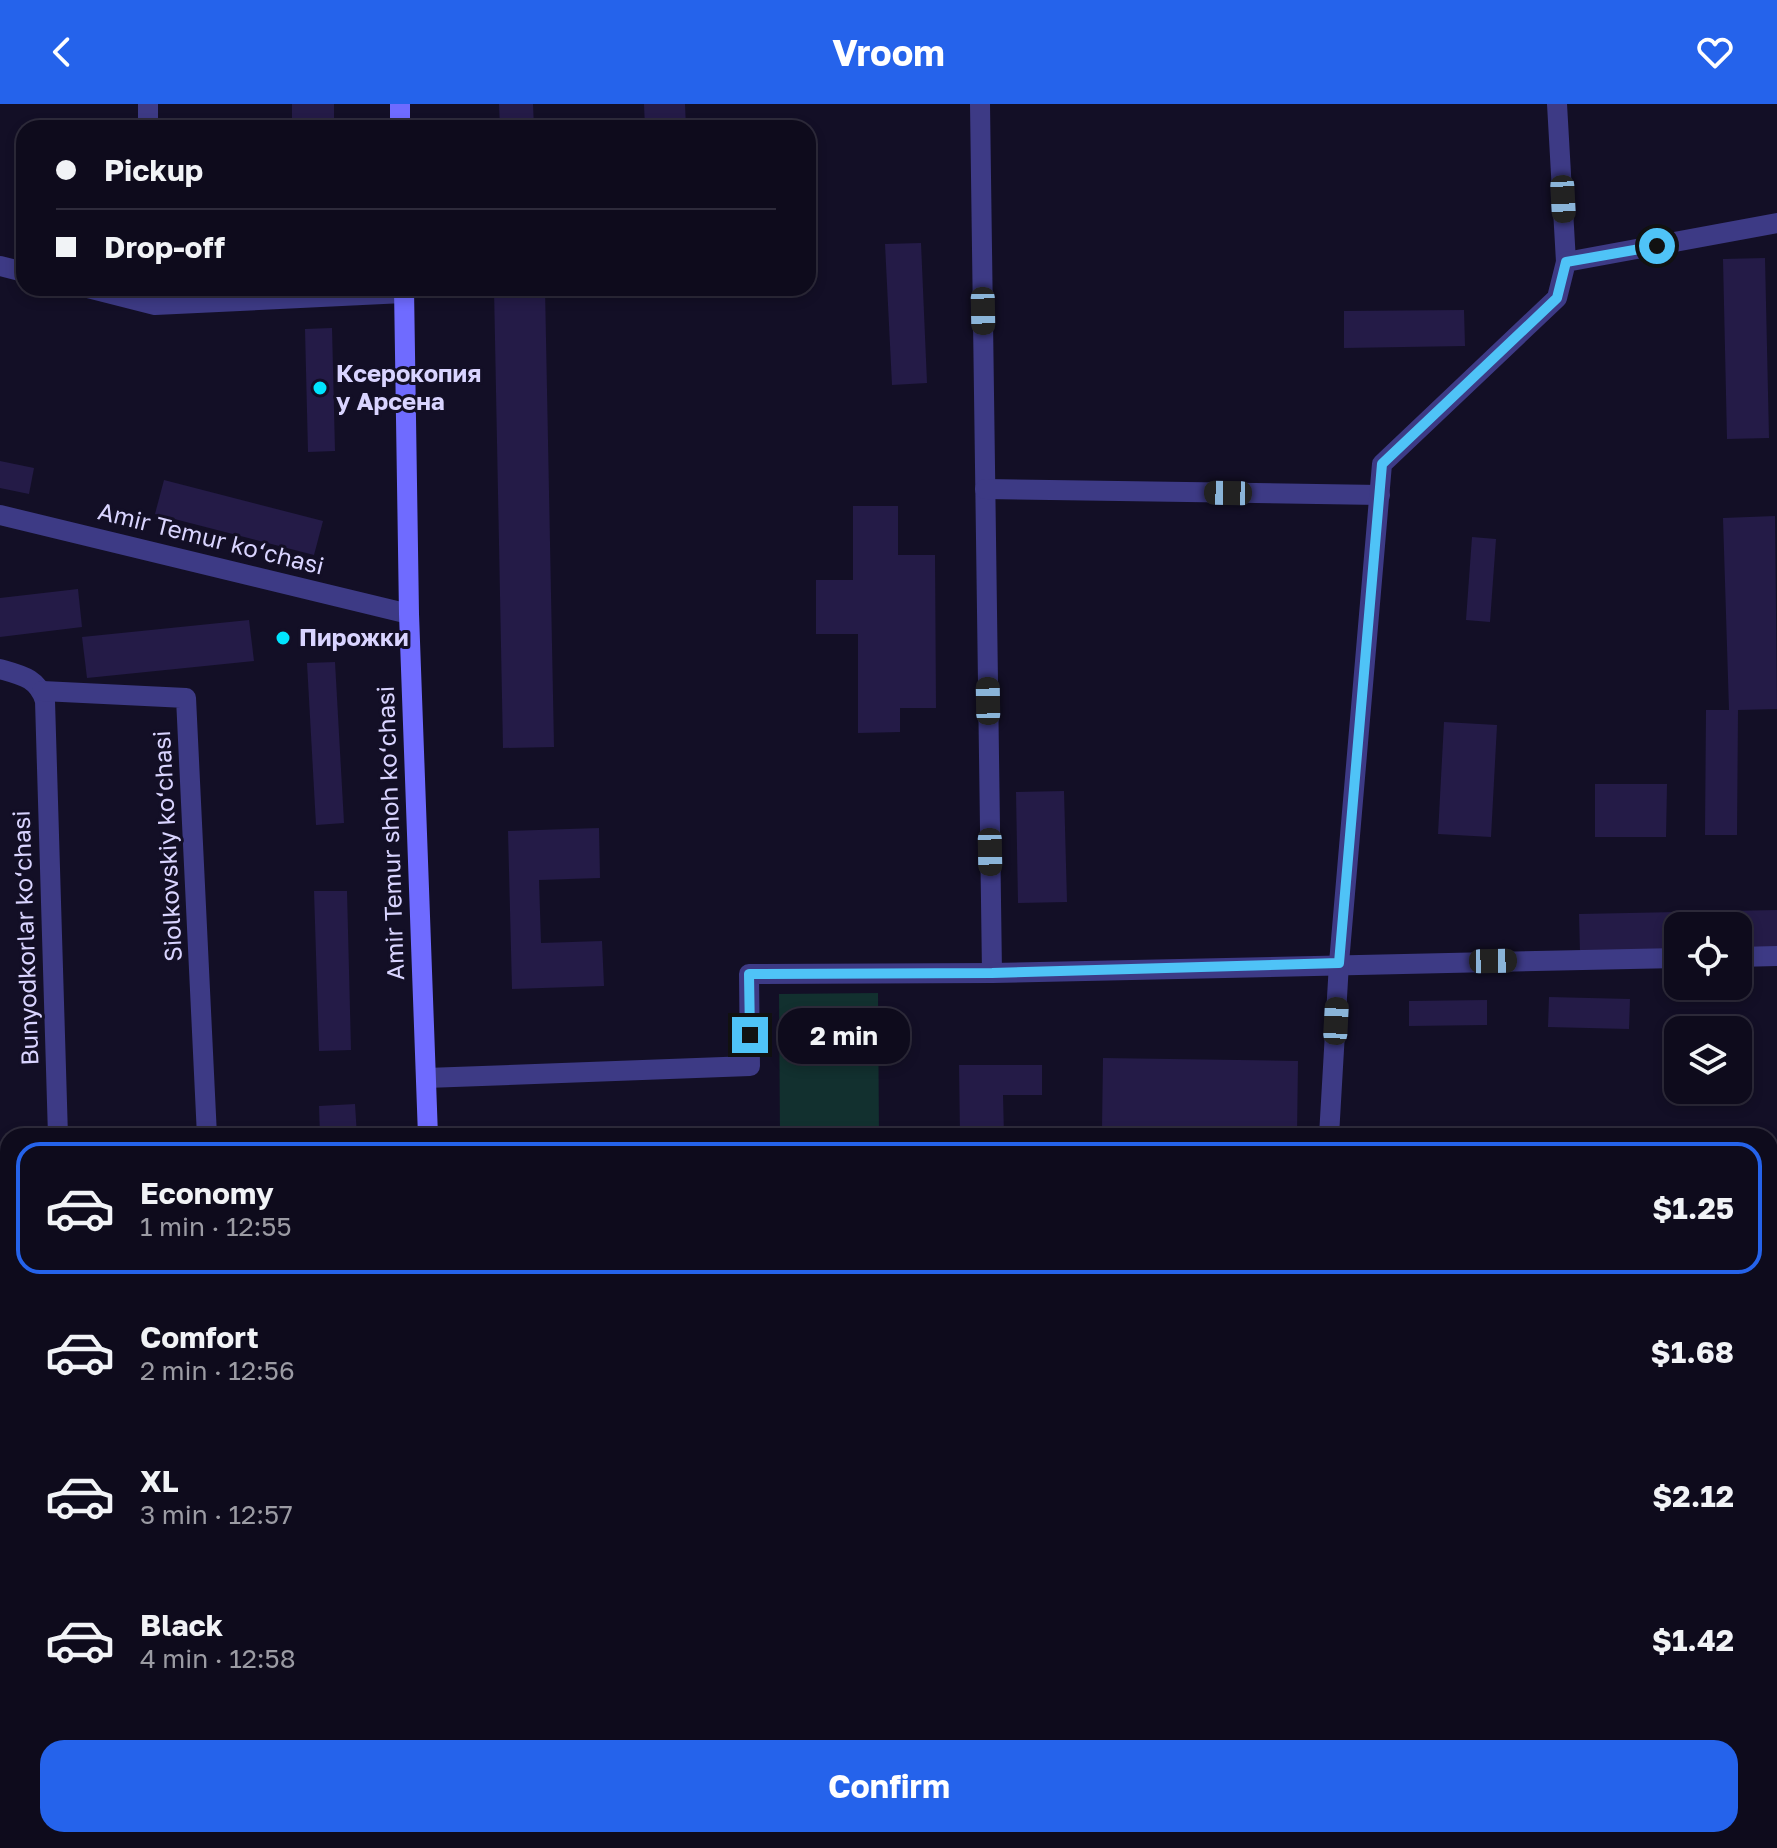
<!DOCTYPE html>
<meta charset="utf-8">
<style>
:root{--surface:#0e0b1c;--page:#1c1929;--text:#f1f3f6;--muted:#9b9ba3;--line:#2e2b3b;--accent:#2563eb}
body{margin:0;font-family:"Golos Text",sans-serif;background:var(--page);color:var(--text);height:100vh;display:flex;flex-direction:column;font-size:30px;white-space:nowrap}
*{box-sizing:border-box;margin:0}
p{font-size:26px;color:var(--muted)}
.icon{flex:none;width:44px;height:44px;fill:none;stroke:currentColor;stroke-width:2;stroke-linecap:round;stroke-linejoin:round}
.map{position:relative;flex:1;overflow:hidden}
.panel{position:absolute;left:0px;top:1024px;width:1778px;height:720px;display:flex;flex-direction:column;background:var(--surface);border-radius:24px 24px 0 0;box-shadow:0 4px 12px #0003,0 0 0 2px var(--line)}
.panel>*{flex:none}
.guide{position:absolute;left:16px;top:16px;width:800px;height:176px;border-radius:24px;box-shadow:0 4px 12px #0003,0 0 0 2px var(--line);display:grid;align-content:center;height:176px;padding:0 40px;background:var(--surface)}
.buttons{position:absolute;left:1664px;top:808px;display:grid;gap:16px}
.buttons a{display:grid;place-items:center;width:88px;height:88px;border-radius:16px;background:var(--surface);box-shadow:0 4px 12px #0003,0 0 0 2px var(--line);font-size:40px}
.end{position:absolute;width:36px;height:36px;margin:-18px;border:10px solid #4fc3f7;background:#111;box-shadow:0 0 0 4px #111}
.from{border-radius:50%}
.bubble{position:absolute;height:56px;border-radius:24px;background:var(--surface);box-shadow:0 4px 12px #0003,0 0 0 2px var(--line);font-size:26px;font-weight:700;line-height:56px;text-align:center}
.car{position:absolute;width:24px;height:48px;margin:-24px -12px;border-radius:10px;box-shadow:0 0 6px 2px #0007;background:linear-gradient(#222 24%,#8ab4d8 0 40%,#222 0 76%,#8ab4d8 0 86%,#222 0)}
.guide b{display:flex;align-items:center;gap:28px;height:76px;font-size:30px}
.guide b+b{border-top:2px solid var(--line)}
.guide i{width:20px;height:20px;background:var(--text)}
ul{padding:14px 0 0;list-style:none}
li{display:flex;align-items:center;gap:24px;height:132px;margin:0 16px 12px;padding:0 24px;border:4px solid transparent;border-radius:24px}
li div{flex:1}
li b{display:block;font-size:30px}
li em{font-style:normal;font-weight:700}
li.selected{border-color:var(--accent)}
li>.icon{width:72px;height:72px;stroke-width:1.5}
.action{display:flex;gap:16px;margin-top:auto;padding:16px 40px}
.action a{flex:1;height:92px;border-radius:24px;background:var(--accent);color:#fff;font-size:32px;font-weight:700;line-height:92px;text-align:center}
header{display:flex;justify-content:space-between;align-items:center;height:104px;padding:0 40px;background:var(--accent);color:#fff;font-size:36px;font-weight:700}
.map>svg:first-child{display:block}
.green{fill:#12302f}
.building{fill:#241b47}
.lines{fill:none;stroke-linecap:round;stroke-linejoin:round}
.service{stroke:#3d3a85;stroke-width:10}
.minor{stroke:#3d3a85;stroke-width:20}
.secondary{stroke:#6f6bff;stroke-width:20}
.route{stroke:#4fc3f7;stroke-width:10}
.poi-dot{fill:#00e5ff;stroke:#130f26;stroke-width:3}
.labels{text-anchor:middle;stroke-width:6;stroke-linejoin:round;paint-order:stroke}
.poi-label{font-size:24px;font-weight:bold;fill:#d9d4ff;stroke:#130f26;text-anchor:start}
.street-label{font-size:24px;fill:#d9d4ff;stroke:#130f26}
</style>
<header><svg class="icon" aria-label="back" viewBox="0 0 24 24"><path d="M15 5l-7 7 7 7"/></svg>Vroom<svg class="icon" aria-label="heart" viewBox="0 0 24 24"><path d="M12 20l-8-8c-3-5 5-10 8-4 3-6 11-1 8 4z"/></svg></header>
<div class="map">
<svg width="1777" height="1744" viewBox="0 0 1777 1744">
<rect width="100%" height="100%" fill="#130f26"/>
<path class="green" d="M878,889L879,1032H780L779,890Z"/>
<g class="building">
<rect x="292" y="0" width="42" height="24"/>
<path d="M499,0H533L534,24H500Z"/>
<path d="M644,0H685L686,24H645Z"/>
<path d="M921,139L927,279L892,281L885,140Z"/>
<path d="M1765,154L1769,334L1727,335L1723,155Z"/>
<path d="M494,184H545L554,643L503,644Z"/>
<path d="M1464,206L1465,242L1344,244V207Z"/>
<path d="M332,224L335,347L308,348L305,225Z"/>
<path d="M0,357L34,364L29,390L0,384Z"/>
<path d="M164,376L323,417L314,451L155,410Z"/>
<path d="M853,402H898V451H935L936,604H900V628L858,629V530H816V476H853Z"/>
<path d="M1775,412L1777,605L1738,606L1737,731H1705L1706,606H1729L1723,414Z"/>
<path d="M1472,433L1496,435L1490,518L1466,516Z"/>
<path d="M78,485L82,523L0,533V494Z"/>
<path d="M249,516L254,557L87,574L82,533Z"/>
<path d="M335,558L344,719L316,721L307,559Z"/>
<path d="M1444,618L1497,621L1491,733L1438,730Z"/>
<path d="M1595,680H1667L1666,733H1595Z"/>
<path d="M1064,687L1067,798L1018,799L1016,688Z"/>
<path d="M599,724L600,774L539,776L541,839L602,837L604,882L512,885L508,727Z"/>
<path d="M314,787H347L351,946L319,947Z"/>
<path d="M1777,806V845L1738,846V822H1678V847L1580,849L1579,810Z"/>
<path d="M1549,893L1630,895L1629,925L1548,923Z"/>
<path d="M1487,896V921L1409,922V897Z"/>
<path d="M1103,954L1298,957L1297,1032H1222V1027L1102,1025Z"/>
<path d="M959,961H1042V991H1003L1004,1032H960Z"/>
<path d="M355,1000L357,1032H320L319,1002Z"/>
<path d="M664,1736H755V1738L664,1743Z"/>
</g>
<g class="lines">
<path class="service" d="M1138,1736V1744"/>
<g class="minor">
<path d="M148,0V24"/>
<path d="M980,0L992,869"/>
<path d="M1557,0L1566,158"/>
<path d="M0,162L24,168"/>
<path d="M88,184L155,201L404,189"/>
<path d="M985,385L1380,391"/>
<path d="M0,411L409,510"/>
<path d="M0,565C21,571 38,574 45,597L58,1032"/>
<path d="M42,587L186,594L207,1032"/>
<path d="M1738,853L1777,852"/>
<path d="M426,974L750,962L749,870L992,869L1678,854"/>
<path d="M1329,1032L1339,859L1382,360L1557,194L1566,158L1777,119"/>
<path d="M0,1101L8,1100"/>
<path d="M77,1736V1744"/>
<path d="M228,1736V1744"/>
</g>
<g class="secondary">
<path d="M400,0V24"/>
<path d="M404,184L409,510L428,1032"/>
<path d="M444,1736L445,1744"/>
</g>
</g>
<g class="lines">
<path class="route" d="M750,931L749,870L992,869L1339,859L1382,360L1557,194L1566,158L1657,142"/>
</g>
<g class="poi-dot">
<circle cx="320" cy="284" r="8"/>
<circle cx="283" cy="534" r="8"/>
</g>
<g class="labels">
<g class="poi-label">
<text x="336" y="278">Ксерокопия<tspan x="336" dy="28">у Арсена</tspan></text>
<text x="299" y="542">Пирожки</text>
</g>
<g class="street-label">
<text transform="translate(211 435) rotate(14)" y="8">Amir Temur ko‘chasi</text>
<text transform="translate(391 729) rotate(-92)" y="8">Amir Temur shoh ko‘chasi</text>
<text transform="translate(168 742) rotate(-93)" y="8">Siolkovskiy ko‘chasi</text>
<text transform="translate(26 834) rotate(-92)" y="8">Bunyodkorlar ko‘chasi</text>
</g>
</g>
</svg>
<div class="buttons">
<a><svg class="icon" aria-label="locate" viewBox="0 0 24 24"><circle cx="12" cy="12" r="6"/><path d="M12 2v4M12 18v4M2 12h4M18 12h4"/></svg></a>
<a><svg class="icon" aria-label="layers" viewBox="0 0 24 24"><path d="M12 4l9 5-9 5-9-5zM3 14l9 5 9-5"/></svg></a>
</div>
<i class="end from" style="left:1657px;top:142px"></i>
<i class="end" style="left:750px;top:931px"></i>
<div class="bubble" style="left:778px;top:904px;width:132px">2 min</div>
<i class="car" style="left:1563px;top:95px;rotate:177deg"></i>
<i class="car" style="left:983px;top:207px;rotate:179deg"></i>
<i class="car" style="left:1228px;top:389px;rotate:271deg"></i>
<i class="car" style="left:988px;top:597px;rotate:359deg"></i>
<i class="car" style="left:990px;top:748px;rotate:179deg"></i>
<i class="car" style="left:1493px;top:857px;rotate:89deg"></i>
<i class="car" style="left:1336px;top:917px;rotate:3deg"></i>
<div class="guide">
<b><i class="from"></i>Pickup</b>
<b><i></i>Drop-off</b>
</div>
<section class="panel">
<ul>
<li class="selected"><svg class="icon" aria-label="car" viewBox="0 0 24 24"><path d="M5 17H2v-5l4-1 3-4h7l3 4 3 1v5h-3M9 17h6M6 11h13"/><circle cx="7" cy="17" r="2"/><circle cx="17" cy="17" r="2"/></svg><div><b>Economy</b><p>1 min · 12:55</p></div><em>$1.25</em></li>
<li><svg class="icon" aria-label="car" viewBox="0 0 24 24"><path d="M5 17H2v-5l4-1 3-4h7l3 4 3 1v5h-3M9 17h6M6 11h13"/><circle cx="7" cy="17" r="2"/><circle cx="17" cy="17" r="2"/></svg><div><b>Comfort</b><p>2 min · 12:56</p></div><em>$1.68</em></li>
<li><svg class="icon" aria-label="car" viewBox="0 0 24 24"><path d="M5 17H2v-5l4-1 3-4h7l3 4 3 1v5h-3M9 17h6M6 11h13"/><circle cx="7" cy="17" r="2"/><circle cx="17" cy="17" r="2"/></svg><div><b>XL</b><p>3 min · 12:57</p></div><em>$2.12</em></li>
<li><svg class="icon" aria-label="car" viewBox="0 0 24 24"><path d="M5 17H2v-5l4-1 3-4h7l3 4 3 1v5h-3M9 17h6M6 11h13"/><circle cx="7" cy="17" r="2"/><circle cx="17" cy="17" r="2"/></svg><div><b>Black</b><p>4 min · 12:58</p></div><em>$1.42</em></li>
</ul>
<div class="action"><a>Confirm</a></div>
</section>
</div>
